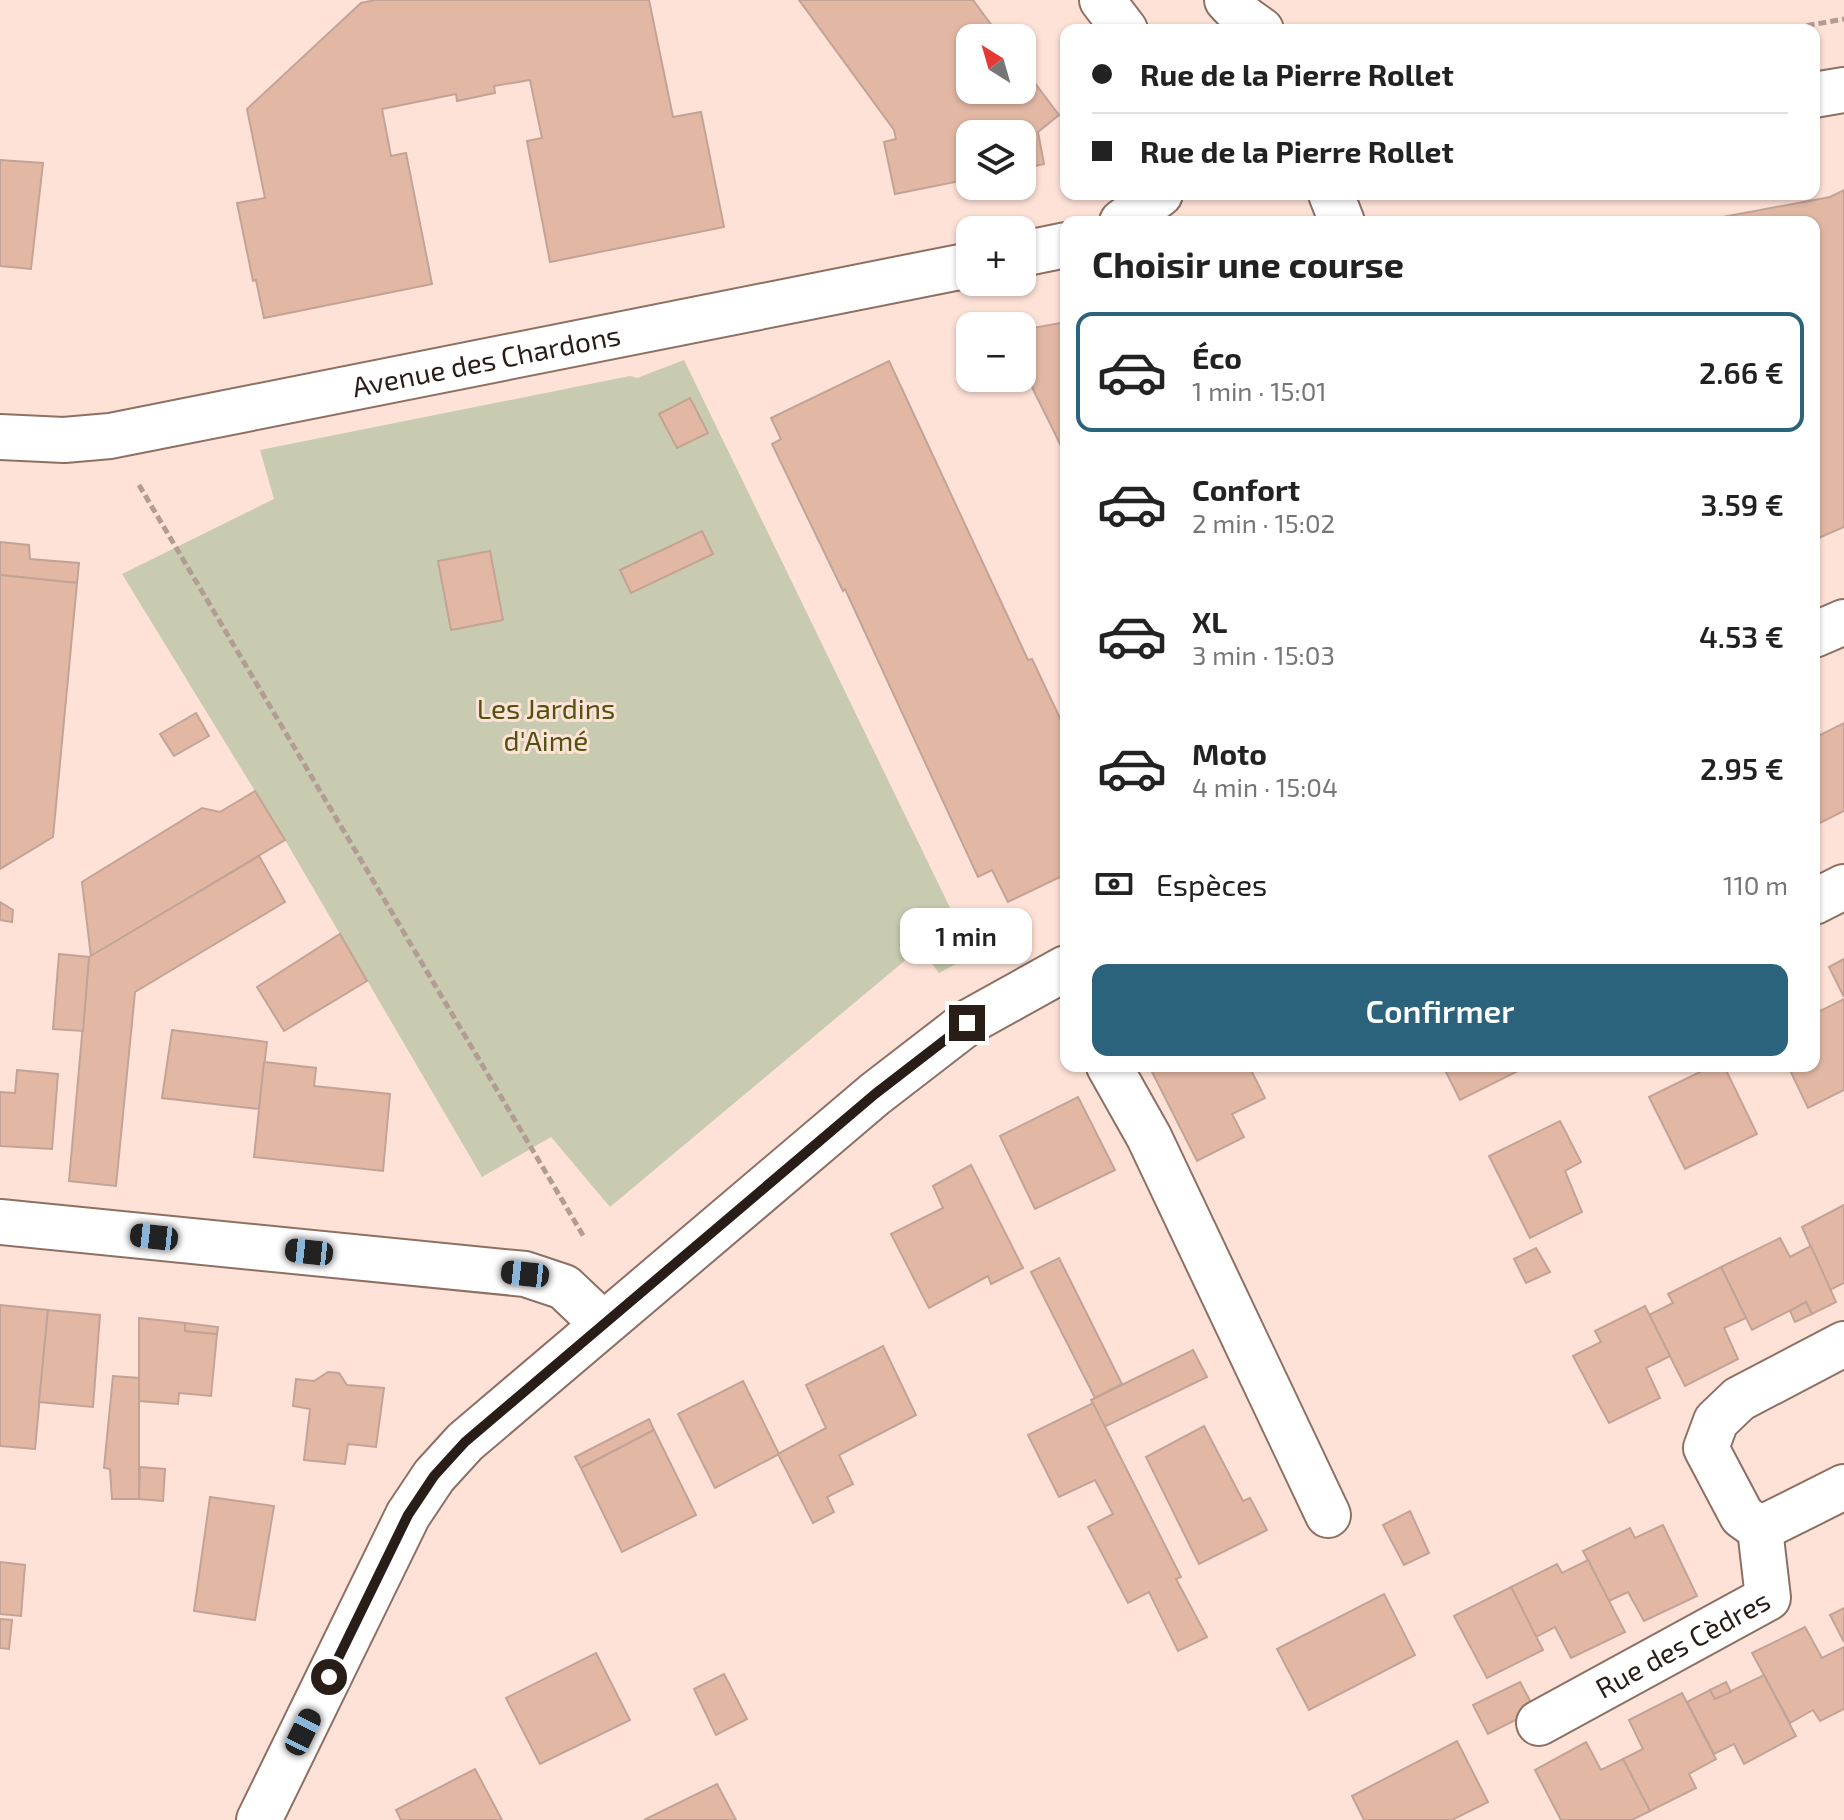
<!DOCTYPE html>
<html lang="fr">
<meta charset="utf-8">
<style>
:root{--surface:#fff;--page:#f6f6f6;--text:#222;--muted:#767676;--line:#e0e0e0;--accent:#2b637d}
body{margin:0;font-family:"Exo 2",sans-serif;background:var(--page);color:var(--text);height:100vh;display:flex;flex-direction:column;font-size:30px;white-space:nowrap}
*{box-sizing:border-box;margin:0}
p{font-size:26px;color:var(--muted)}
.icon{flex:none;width:44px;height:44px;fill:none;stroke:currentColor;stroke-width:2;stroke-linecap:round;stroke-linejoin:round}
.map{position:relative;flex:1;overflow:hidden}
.drawer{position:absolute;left:1060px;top:216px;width:760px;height:856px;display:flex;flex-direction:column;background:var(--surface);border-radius:16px;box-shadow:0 2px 6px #0004}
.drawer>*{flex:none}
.guide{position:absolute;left:1060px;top:24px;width:760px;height:176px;border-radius:16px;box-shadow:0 2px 6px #0004;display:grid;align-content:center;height:176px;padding:0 32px;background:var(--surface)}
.needle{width:52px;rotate:323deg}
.fabs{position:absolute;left:956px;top:24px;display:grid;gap:16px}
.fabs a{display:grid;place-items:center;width:80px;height:80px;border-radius:16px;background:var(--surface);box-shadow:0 2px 6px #0004;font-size:40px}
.end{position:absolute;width:36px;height:36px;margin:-18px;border:10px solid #291d18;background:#fff;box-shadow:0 0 0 4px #fff}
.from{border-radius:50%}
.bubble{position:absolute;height:56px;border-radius:16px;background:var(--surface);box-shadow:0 2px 6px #0004;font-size:26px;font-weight:600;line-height:56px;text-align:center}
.car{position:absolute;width:24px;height:48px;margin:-24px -12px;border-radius:10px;box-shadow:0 0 6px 2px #0007;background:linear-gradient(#222 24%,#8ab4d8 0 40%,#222 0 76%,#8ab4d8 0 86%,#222 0)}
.guide b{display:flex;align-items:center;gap:28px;height:76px;font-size:30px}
.guide b+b{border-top:2px solid var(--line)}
.guide i{width:20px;height:20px;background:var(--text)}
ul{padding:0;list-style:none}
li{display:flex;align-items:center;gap:24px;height:120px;margin:0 16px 12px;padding:0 16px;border:4px solid transparent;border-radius:16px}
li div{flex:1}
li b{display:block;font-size:30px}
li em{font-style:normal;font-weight:600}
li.on{border-color:var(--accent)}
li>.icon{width:72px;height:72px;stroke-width:1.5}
h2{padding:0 32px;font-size:36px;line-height:96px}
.pay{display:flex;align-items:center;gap:20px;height:88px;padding:0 32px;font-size:30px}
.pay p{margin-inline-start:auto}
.primary-button{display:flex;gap:16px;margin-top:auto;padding:16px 32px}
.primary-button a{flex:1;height:92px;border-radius:16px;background:var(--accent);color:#fff;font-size:32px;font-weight:600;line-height:92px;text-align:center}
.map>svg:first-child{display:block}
.green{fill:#c8cbaf}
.building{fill:#e2b8a5;stroke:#c3a395;stroke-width:2}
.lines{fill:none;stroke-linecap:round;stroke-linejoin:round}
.minor-casing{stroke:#8d7063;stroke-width:48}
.path{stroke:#b29c93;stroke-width:5;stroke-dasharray:8 4;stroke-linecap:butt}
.minor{stroke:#fff;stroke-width:44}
.route{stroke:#291d18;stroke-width:10}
.labels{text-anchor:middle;stroke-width:6;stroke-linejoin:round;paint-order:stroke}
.street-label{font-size:28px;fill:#291d18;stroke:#fee2d7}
.park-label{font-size:28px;fill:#50520f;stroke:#fee2d7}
</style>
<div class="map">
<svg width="1844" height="1820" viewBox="0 0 1844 1820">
<rect width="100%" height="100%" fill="#fee2d7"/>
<path class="green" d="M684,360L973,955L939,973L920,948L610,1207L551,1137L482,1177L285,840L122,574L274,499L260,450L630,376L637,378Z"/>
<g class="building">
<path d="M375,0H649L673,117L701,112L724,227L550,262L527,141L542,138L530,80L494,86L495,93L457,101L456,94L382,109L391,156L406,153L432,284L264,318L256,280L253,281L237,203L265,198L247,109L361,3Z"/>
<path d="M799,0H973L1001,38H970V90H1022V66L1059,115L1038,132L1044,164L1022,169V134H970V179L895,194L884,142L896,139L894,130Z"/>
<path d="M0,160L43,163L31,269L0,266Z"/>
<path d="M1844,190V527L1814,540V222H1696L1830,197Z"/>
<path d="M1066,322V456L1023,369L1029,365L1022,351V330Z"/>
<path d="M889,361L1028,660L1032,659L1066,731V874L1008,902L992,870L978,877L845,589L843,591L772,444L781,439L771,418Z"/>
<path d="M690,398L708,433L677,448L659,414Z"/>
<path d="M702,531L713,554L631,593L620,570Z"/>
<path d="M0,542L29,545L30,559L79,563L77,583L0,575Z"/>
<path d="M490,551L503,620L451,630L438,561Z"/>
<path d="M0,575L77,583L53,837L0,869Z"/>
<path d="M196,713L209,736L174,756L160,734Z"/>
<path d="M1844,723V811L1814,826V738Z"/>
<path d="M255,791L285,840L91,957L82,882L202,808L220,812Z"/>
<path d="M259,856L285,902L135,992L116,1186L69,1181L89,957Z"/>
<path d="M0,902L13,910L12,922L0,920Z"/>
<path d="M340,934L367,981L284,1031L257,987Z"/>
<path d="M59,954L89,957L83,1031L53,1029Z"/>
<path d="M1844,959V997L1829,967Z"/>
<path d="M1844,999V1090L1808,1108L1788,1066H1814V1014Z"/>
<path d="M172,1030L267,1042L259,1109L162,1098Z"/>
<path d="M264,1062L316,1068L314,1086L390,1094L383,1171L254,1157Z"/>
<path d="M1149,1066H1249L1265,1098L1232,1114L1244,1137L1197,1161Z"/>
<path d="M1443,1066H1521L1522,1069L1460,1100Z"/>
<path d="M1712,1066H1724L1757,1134L1685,1169L1649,1097Z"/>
<path d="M17,1070L58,1074L52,1149L0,1146V1092L15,1093Z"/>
<path d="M1078,1097L1115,1170L1035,1209L1000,1136Z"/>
<path d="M1560,1121L1581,1162L1565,1171L1582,1212L1530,1238L1489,1156Z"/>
<path d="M971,1165L1023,1268L991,1284L988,1276L929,1308L891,1234L943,1208L933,1186Z"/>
<path d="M1844,1205V1283L1830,1290L1802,1227Z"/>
<path d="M1780,1238L1790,1257L1811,1246L1836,1302L1812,1314L1806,1302L1752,1330L1721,1267Z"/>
<path d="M1536,1248L1550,1272L1526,1283L1514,1259Z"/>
<path d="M1059,1258L1122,1384L1095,1398L1031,1272Z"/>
<path d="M1721,1267L1746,1318L1724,1328L1738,1359L1685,1386L1649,1315L1673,1303L1668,1294Z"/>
<path d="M1806,1302L1812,1314L1795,1322L1790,1311Z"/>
<path d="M0,1305L48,1310L35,1449L0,1446Z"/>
<path d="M1645,1306L1670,1356L1646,1368L1660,1398L1609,1423L1573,1356L1601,1342L1595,1331Z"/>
<path d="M48,1310L100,1315L93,1407L39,1402Z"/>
<path d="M139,1318L185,1323V1331L217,1334L211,1396L179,1393L178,1404L139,1401Z"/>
<path d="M185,1323L218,1327L217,1334L185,1331Z"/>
<path d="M883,1346L916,1415L839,1455L853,1484L827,1497L834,1512L813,1523L778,1454L826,1428L806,1385Z"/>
<path d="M1193,1350L1207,1377L1104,1427L1091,1400Z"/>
<path d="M328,1372L339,1373L347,1385L384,1388L376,1447L348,1444L345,1464L304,1460L310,1409L293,1406L296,1379L314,1381Z"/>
<path d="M113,1376L139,1378V1499H112L110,1469L104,1468Z"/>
<path d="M743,1381L779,1454L715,1488L678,1414Z"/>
<path d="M1093,1403L1181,1577L1176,1579L1207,1637L1178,1651L1149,1592L1128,1603L1088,1527L1113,1514L1095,1480L1059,1497L1028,1435Z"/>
<path d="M649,1419L654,1430L581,1468L575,1457Z"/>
<path d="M1204,1426L1243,1501L1250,1498L1267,1530L1199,1564L1146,1457Z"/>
<path d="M654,1430L696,1515L622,1552L581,1468Z"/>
<path d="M140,1467L165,1469L163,1501L139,1499Z"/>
<path d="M210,1497L274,1506L255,1620L194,1611Z"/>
<path d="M1410,1511L1429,1553L1404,1565L1383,1525Z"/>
<path d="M1663,1525L1697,1596L1644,1621L1628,1592L1609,1601L1583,1551L1630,1528L1635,1538Z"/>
<path d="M1588,1560L1625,1632L1571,1658L1555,1627L1536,1637L1511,1587L1557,1564L1562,1573Z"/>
<path d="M0,1562L25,1565L21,1616L0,1614Z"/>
<path d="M1511,1587L1543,1650L1487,1678L1454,1616Z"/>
<path d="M1384,1594L1415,1655L1309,1710L1277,1649Z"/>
<path d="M1844,1608V1642L1830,1615Z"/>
<path d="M0,1619L12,1620L9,1649L0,1648Z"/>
<path d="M1805,1627L1822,1658L1844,1647V1709L1820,1721L1813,1710L1790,1723L1752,1653Z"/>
<path d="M596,1653L630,1720L540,1764L506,1698Z"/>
<path d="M724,1674L747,1719L716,1735L694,1689Z"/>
<path d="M1764,1675L1796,1736L1744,1764L1734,1744L1714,1754L1687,1702L1710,1690L1715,1699Z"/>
<path d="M1520,1682L1535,1710L1488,1734L1473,1705Z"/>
<path d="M1726,1682L1731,1692L1715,1699L1710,1690Z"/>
<path d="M1682,1693L1716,1759L1689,1774L1696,1788L1650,1811L1623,1759L1643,1749L1629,1720Z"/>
<path d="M1457,1741L1488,1802L1452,1820H1364L1352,1796Z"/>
<path d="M1586,1742L1601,1770L1623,1759L1650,1811L1632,1820H1561L1535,1770Z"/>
<path d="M475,1769L502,1820H401L396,1810Z"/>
<path d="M717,1784L736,1820H644Z"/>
</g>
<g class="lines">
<g class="minor-casing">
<g id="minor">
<path d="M1102,0L1125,30"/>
<path d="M1227,0L1244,18L1261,30"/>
<path d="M1814,95L1844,90"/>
<path d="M1331,194L1342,222"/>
<path d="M1122,222L1160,194"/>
<path d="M1022,254L1066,245"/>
<path id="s1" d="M0,437L64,440L110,436L970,265"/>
<path d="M1814,635L1844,622"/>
<path d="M1814,902L1844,887"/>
<path d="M1109,1066L1149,1137L1328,1515"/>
<path d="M0,1222L525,1274L564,1287L603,1324"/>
<path d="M1760,1529L1742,1516L1706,1448L1716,1421L1739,1399L1844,1344"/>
<path id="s2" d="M1539,1723L1768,1598L1760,1529L1844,1487"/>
<path d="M259,1820L408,1515L434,1476L465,1442L875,1094L967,1023L1066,968"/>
</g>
</g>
<g class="path">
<path d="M1783,30L1844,19"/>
<path d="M139,485L584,1237"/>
</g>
<use href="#minor" class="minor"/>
</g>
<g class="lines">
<path class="route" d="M329,1677L408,1515L434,1476L465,1442L875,1094L967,1023"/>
</g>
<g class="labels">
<g class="street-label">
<text dy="10" stroke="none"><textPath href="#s1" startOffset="494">Avenue des Chardons</textPath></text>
<text dy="10" stroke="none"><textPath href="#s2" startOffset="164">Rue des Cèdres</textPath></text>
</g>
<g class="park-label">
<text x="546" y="719">Les Jardins<tspan x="546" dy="32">d'Aimé</tspan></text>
</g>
</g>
</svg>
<div class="fabs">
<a><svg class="needle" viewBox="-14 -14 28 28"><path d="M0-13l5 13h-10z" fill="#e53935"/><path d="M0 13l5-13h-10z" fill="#767676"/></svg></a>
<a><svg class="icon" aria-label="layers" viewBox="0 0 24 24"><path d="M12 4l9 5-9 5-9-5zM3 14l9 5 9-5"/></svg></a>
<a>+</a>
<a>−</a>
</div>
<i class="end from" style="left:329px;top:1677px"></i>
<i class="end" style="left:967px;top:1023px"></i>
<div class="bubble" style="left:900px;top:908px;width:132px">1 min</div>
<i class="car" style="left:154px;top:1237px;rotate:276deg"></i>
<i class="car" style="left:309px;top:1252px;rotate:276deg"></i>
<i class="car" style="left:525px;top:1274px;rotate:276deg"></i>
<i class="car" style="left:303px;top:1732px;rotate:26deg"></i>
<div class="guide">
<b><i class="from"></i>Rue de la Pierre Rollet</b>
<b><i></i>Rue de la Pierre Rollet</b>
</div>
<section class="drawer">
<h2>Choisir une course</h2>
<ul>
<li class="on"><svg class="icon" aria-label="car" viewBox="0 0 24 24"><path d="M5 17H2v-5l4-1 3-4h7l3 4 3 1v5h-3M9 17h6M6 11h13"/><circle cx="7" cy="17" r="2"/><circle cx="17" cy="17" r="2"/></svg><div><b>Éco</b><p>1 min · 15:01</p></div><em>2.66 €</em></li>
<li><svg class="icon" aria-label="car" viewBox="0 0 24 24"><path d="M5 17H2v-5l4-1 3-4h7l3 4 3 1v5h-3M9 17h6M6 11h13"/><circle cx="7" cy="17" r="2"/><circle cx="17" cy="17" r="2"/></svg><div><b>Confort</b><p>2 min · 15:02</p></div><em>3.59 €</em></li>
<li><svg class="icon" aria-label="car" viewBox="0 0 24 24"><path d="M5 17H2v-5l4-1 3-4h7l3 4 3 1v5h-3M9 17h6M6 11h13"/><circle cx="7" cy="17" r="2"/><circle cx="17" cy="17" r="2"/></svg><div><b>XL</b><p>3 min · 15:03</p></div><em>4.53 €</em></li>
<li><svg class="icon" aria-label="car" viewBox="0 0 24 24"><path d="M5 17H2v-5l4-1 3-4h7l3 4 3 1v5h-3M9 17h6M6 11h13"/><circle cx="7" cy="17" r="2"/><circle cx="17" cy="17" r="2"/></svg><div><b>Moto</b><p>4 min · 15:04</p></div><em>2.95 €</em></li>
</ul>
<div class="pay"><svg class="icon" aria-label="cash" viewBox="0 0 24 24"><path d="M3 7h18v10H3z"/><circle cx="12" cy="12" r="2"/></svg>Espèces<p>110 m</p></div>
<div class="primary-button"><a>Confirmer</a></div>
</section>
</div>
